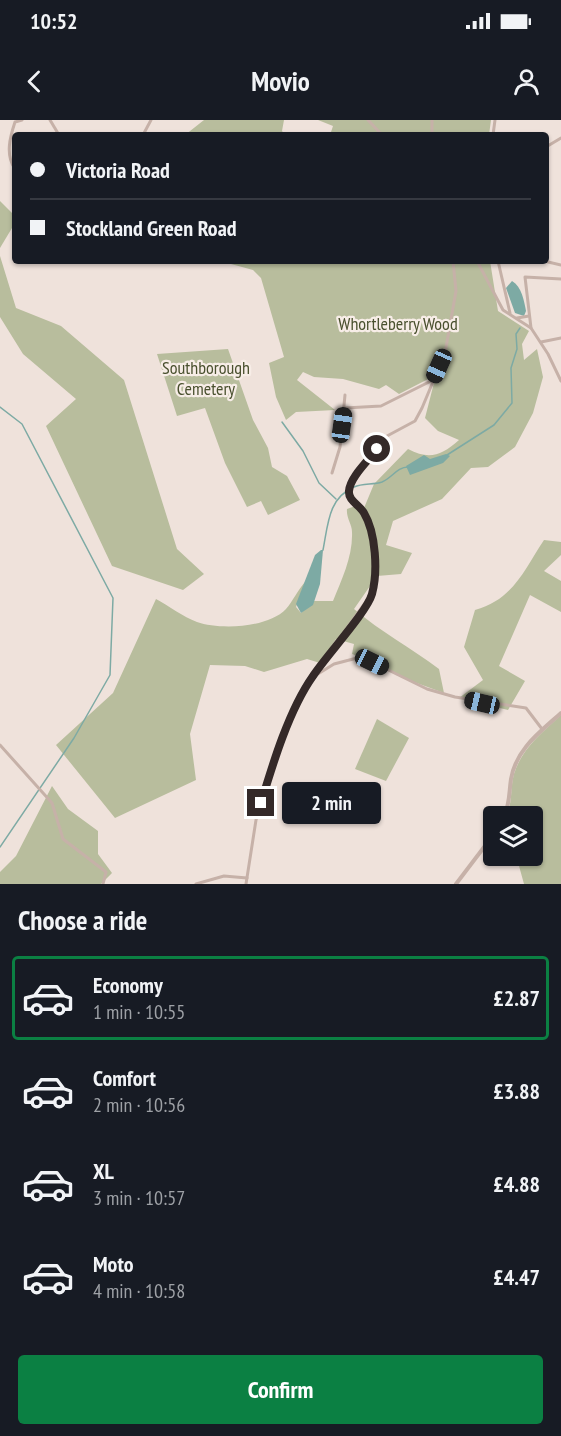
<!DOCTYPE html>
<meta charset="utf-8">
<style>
:root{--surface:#171b24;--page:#20242c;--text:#f1f3f6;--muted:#9ea1a6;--line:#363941;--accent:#0b8043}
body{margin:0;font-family:"PT Sans Narrow",sans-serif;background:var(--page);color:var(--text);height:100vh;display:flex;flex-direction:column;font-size:22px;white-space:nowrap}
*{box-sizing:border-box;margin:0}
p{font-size:20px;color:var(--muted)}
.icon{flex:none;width:33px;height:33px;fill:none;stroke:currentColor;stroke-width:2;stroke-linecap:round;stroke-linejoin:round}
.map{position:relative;height:764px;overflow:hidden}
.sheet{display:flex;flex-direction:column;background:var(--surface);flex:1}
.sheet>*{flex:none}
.top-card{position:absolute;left:12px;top:12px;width:537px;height:132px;border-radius:6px;box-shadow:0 2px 4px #0004;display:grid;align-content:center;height:132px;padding:0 18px;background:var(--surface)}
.controls{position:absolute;left:483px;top:686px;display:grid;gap:12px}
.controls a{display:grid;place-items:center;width:60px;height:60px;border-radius:6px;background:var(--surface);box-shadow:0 2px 4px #0004;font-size:30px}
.end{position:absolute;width:27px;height:27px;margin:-14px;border:8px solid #342928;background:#fff;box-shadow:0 0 0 3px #fff}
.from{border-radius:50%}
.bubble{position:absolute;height:42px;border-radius:6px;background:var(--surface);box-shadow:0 2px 4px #0004;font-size:20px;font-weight:700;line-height:42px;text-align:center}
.car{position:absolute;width:18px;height:36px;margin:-18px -9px;border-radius:8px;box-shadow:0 0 4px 2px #0007;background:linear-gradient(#222 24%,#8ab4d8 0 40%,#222 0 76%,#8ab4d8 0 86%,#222 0)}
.top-card b{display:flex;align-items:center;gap:21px;height:57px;font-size:22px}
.top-card b+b{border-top:2px solid var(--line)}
.top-card i{width:15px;height:15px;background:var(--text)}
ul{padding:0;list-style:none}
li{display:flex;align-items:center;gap:18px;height:84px;margin:0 12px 9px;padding:0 6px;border:3px solid transparent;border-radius:6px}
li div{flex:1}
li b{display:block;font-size:22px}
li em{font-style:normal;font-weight:700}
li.selected{border-color:var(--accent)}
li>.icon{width:54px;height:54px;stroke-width:1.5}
h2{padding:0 18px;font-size:27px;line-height:72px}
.action{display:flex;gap:12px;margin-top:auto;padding:12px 18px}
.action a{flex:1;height:69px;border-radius:6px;background:var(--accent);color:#fff;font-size:24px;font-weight:700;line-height:69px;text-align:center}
.status{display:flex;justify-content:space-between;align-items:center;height:42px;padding:0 30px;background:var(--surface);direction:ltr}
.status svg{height:16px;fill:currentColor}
header{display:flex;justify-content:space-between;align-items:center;height:78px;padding:0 18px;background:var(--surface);font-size:27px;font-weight:700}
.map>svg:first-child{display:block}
.green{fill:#b8bd9d}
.water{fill:#7daaa4}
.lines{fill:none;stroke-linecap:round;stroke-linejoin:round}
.stream{stroke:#7daaa4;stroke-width:1.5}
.minor{stroke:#c6b1a8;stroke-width:3}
.tertiary{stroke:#c6b1a8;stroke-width:4}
.route{stroke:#342928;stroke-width:8}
.labels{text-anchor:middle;stroke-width:4.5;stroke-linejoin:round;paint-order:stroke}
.park-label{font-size:18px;fill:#49502e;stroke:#f7ede7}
</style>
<div class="status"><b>10:52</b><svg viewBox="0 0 49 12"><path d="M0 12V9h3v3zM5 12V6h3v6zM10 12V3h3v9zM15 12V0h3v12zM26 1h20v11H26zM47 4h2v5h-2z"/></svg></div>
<header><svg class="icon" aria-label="back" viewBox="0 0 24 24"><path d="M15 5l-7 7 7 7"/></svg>Movio<svg class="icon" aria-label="person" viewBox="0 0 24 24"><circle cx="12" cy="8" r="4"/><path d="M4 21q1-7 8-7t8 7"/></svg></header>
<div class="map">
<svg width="561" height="764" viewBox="0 0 561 764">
<rect width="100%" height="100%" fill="#efe2db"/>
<g class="green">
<path d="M204,0H284L282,11L285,15H185Z"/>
<path d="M318,0H491L489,15H330L333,6Z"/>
<path d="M0,81L15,96V103L0,128Z"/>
<path d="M0,136L16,188L61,206L124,260L177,429L204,454L183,470L112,446L46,306L76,279L23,234L0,197Z"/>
<path d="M220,141H490L498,191L529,211L522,224L524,240L537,229L543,257L533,293L515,327L488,347L471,348L442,379L393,401L386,425L412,433L401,454L377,456L354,489C381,512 411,528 439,549L444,573L403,558L381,544L352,534L354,524L336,519L320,543L307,539L264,552L245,546L210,545L190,614L196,660L115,698L56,625L113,573L156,479C169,486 183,497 197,502C220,510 268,508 286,489C293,481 297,471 305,462L296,487L301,493L314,481H333C342,459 353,436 352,412C352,404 346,398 347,389L358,385L364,388L374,364L408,329C429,340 441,336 459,320L438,311L425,298L436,255L399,274L386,265L379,269L343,259L314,257L303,252L297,260L335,290L296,292L286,300L276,277L269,243L284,237L261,158L253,150Z"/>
<path d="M228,229L253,300L268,328L272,347L287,356L300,380L268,395L261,381L247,387L225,343L205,288L177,296L157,234Z"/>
<path d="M544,420L561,422V435L544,451L561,461V492L530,475L499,546L525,561L508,590L459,578L483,560L464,527L475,490C513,480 524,450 544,420Z"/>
<path d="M561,595V764H524L516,735H532V696H506C513,683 510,668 514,654C522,628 542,613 561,595Z"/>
<path d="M377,599L409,618L386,661L355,649Z"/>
<path d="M52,666L68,689L98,711V734L112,753L101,764H0V752L16,736Z"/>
</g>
<g class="water">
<path d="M512,161C522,167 524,181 526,191L524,196L515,193L506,168Z"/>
<path d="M446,334L450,336L443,343L410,355L406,346L424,335L430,339Z"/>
<path d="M321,430H323L320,464L313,485L301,493L296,484L315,435Z"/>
</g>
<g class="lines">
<g class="stream">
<path d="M0,287L22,304L113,478L110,555L74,618L0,727"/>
<path d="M282,302L303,331L319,363L336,379"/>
<path d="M447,335L494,305L512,283L511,248L517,229L516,214L520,208"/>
<path d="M323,430C328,405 328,378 354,367C363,363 373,365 382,362C392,358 397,347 408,347"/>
</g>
<g class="minor">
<path d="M50,0L59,15"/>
<path d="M368,0L382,15"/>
<path d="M432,0V15"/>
<path d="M143,15L151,0"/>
<path d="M493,15L495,0"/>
<path d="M546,27L561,18"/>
<path d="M15,49C5,35 10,17 15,2L22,0"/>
<path d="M477,141L503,190L531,208L548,234L561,261"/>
<path d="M498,141L510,193"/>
<path d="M544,141L561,145"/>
<path d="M517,198L529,196"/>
<path d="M531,208L525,157L561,159"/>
<path d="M541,222L561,218"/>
<path d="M345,288L381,286L433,260"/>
<path d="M332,353L340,327L345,275"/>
<path d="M313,557L334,544L357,538L372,542L427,569L455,577L526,588L542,609"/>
<path d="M0,625L52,683L63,719L106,752L103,764"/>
<path d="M196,764L224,756L247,758"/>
<path d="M246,764L256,700L285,613L311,558L372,473L375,442L370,410L365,394L350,378L349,368L387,316L415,301L422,288L445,233L456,171L453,141"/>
</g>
<g class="tertiary">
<path d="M504,696C510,684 509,672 511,659C516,629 540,612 561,593"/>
<path d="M456,764L494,714"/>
</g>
</g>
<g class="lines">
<path class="route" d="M261,683C273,643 289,590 313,556C326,536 367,492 372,474C378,452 376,413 364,393C360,385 348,381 349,371C350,357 369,340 377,329"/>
</g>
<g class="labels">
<g class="park-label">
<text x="398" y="210">Whortleberry Wood</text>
<text x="206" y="254">Southborough<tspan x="206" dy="21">Cemetery</tspan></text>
</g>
</g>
</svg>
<div class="controls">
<a><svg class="icon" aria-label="layers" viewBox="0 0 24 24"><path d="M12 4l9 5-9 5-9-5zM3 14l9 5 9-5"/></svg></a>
</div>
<i class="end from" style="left:377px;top:329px"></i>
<i class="end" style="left:261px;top:683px"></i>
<div class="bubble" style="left:282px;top:662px;width:99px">2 min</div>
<i class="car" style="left:439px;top:246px;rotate:204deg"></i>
<i class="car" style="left:342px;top:305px;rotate:8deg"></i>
<i class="car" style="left:372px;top:542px;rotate:116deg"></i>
<i class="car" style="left:482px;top:583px;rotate:283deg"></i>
<div class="top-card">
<b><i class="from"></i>Victoria Road</b>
<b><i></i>Stockland Green Road</b>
</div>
</div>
<section class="sheet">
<h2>Choose a ride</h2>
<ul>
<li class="selected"><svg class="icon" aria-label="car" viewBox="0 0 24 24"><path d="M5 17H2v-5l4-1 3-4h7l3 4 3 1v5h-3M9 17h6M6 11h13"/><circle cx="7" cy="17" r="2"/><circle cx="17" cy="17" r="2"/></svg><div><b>Economy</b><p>1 min · 10:55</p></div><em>£2.87</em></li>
<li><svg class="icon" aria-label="car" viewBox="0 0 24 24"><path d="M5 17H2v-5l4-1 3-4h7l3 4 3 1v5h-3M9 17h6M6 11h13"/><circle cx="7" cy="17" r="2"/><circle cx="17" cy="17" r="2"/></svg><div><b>Comfort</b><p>2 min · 10:56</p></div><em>£3.88</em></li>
<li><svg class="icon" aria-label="car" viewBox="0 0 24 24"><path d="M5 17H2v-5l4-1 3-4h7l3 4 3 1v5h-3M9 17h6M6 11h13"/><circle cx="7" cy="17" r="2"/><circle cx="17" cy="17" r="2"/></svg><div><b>XL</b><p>3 min · 10:57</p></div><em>£4.88</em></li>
<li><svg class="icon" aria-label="car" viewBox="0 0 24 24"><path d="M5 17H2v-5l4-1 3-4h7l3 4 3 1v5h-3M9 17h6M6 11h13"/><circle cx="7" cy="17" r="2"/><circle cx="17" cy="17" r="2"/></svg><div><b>Moto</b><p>4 min · 10:58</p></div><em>£4.47</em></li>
</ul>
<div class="action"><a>Confirm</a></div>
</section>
